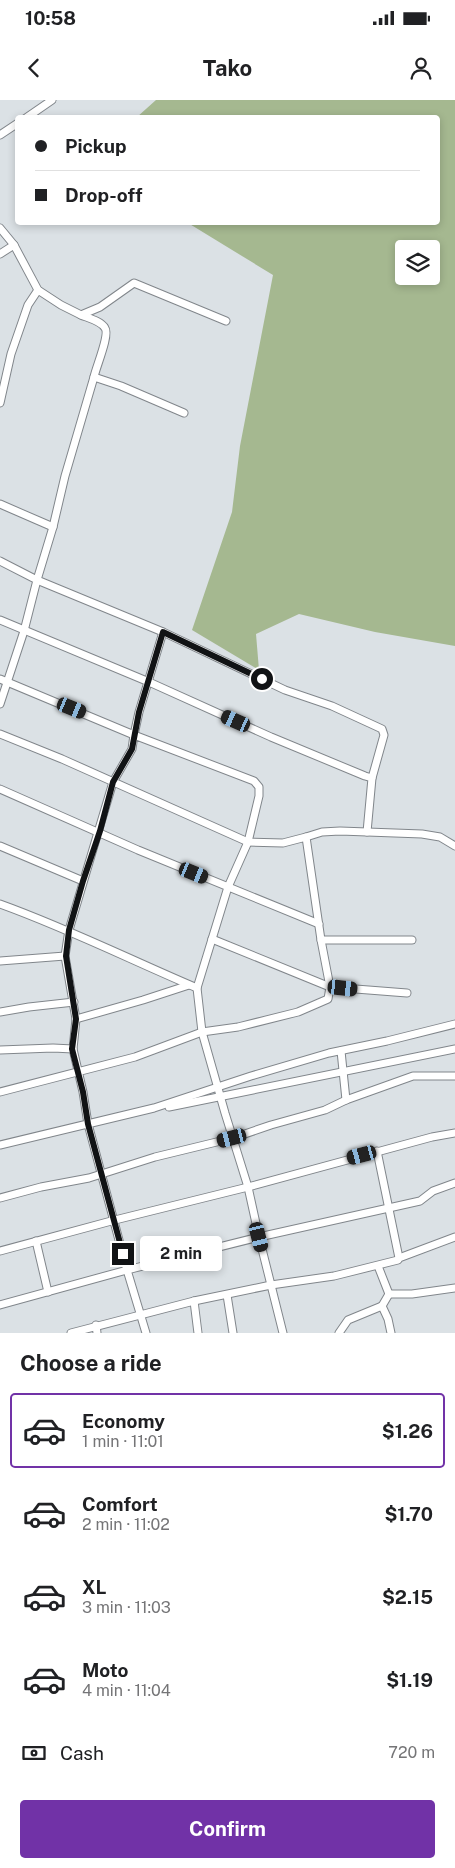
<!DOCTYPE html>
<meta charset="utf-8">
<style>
:root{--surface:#fff;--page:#f2f2f2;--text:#202124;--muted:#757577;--line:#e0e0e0;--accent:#7132a7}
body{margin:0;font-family:"Public Sans",sans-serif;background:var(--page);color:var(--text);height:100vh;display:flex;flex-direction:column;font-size:19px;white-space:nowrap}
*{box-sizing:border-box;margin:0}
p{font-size:16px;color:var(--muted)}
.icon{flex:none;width:28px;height:28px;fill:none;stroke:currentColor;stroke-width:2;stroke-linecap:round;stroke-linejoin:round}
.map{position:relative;height:1233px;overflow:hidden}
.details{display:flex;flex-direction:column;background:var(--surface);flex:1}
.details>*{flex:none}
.top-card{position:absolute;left:15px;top:15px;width:425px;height:110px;border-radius:5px;box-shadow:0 2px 8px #0003;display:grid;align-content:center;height:110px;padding:0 20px;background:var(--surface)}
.controls{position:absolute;left:395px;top:140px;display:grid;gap:10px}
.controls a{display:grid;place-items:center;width:45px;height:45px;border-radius:5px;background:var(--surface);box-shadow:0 2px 8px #0003;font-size:25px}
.end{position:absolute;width:22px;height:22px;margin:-11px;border:6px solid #111315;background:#fff;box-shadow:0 0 0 2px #fff}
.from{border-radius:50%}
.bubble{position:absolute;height:35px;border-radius:5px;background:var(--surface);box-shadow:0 2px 8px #0003;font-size:16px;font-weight:700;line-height:35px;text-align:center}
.car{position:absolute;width:15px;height:30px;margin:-15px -8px;border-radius:6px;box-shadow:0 0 4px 1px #0007;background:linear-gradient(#222 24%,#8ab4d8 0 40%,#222 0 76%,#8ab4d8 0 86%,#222 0)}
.top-card b{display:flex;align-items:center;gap:18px;height:48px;font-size:19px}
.top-card b+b{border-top:1px solid var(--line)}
.top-card i{width:12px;height:12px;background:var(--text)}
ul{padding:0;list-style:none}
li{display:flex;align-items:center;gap:15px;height:75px;margin:0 10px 8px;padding:0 10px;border:2px solid transparent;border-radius:5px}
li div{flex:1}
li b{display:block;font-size:19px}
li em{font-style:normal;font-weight:700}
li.on{border-color:var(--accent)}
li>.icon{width:45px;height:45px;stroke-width:1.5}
h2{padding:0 20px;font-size:22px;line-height:60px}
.pay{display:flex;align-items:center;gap:12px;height:55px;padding:0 20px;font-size:19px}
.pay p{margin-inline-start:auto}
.cta{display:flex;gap:10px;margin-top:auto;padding:10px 20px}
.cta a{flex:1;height:58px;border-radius:5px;background:var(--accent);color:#fff;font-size:20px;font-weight:700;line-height:58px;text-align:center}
.status{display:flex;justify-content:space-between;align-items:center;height:35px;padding:0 25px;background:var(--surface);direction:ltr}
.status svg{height:14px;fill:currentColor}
header{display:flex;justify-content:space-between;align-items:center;height:65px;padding:0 20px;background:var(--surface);font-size:22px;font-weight:700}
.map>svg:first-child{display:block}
.green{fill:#a5b890;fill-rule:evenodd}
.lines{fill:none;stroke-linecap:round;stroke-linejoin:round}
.minor-casing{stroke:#81868b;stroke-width:9}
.minor{stroke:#fff;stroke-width:7}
.route{stroke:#111315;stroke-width:6}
</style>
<div class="status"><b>10:58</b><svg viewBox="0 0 49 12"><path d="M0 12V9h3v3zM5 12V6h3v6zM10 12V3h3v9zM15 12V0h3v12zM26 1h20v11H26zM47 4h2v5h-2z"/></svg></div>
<header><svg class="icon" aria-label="back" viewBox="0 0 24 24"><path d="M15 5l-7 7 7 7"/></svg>Tako<svg class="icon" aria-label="person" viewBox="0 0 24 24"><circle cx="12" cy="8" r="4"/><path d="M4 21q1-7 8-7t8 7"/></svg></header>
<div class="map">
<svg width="455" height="1233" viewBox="0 0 455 1233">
<rect width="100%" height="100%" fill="#dbe1e5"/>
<path class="green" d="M156,0H455V546L375,532L299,514L256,534L259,570L192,530L232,412L240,346L273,175L188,123L438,122V18L137,17ZM404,149H431V176H404Z"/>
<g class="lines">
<g class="minor-casing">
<g id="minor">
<path d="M26,18L52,0"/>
<path d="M0,35L18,23"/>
<path d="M0,128L14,145L38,190L61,205L81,215L100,207L134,183L226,221"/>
<path d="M0,154L14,145"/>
<path d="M81,215C88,218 101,221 105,228C110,235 96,267 94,277"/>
<path d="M0,303L11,254L28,205L38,190"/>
<path d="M184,313L121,286L94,277L65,376L53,427L37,480L163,532L285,590L332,606L382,629L384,635L372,678"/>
<path d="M0,404L53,427"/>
<path d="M0,461L37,480L24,531L0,604"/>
<path d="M0,520L149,582L271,637L365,676L372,678L367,732"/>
<path d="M0,579L134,635L139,612L163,532"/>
<path d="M0,634L62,659L248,742L283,743L306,737L321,840L330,887L328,899L298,912L238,927L202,932L135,957L0,992"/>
<path d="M0,689L138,750L319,824"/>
<path d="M306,737L322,732L340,731L422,734L440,737L455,746"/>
<path d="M0,746L83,781"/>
<path d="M0,804C67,828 131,860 197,888"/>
<path d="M212,839L330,887L407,893"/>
<path d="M321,840H412"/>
<path d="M0,861L65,856"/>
<path d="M0,912L29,907L74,902"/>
<path d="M76,919L143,900L189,885"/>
<path d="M73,949L83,992L88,1024L127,1170L146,1233"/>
<path d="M0,950L53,948L73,949L76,919L65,856L69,830L113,682L132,649L134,635L254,681L259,687V696L248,742L228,787L197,888L202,932L225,1013L248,1087L259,1137L283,1233"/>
<path d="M341,951L346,1000"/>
<path d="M169,1007L455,949"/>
<path d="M0,1045L154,1008L251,976L329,953L387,941L455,924"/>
<path d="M377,1051L399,1158"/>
<path d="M0,1098L41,1087L89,1078L155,1057L233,1038L271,1025L325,1010L346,1000L413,976H455"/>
<path d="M36,1141L48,1192"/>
<path d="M0,1151L115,1120L248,1087L432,1037L455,1033"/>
<path d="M378,1166L389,1194L382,1206L388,1219L391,1233"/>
<path d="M389,1194H412L455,1188"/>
<path d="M227,1195L233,1233"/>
<path d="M194,1201L198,1233"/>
<path d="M0,1205L127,1170L259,1137L420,1101L433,1091L455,1083"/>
<path d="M96,1225L97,1233"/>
<path d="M71,1233L194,1201L271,1185L334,1176L398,1160L399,1158L455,1137"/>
<path d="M339,1233L348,1220L382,1206"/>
</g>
</g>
<use href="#minor" class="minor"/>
</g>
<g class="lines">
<path class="route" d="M123,1154L88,1024L83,992L72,949L76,919L66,856L69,830L83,781L100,731L113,682L132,649L139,612L163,532L262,579"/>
</g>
</svg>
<div class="controls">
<a><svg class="icon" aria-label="layers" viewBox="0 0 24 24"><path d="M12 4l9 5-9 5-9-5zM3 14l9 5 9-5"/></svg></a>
</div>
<i class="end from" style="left:262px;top:579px"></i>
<i class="end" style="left:123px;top:1154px"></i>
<div class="bubble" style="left:140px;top:1136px;width:82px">2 min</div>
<i class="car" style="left:72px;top:608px;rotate:112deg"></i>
<i class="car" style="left:236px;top:621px;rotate:294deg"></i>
<i class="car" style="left:194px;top:773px;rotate:112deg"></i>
<i class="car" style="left:343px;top:888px;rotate:96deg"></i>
<i class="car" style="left:232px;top:1038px;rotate:256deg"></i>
<i class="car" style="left:362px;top:1055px;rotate:255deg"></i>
<i class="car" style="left:259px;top:1137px;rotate:166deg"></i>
<div class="top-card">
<b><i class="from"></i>Pickup</b>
<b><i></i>Drop-off</b>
</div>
</div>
<section class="details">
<h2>Choose a ride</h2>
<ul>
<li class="on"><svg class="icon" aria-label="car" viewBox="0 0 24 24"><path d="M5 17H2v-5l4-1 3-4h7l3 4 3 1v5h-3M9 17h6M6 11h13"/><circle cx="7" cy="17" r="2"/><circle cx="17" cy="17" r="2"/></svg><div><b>Economy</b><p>1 min · 11:01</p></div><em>$1.26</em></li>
<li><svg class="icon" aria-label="car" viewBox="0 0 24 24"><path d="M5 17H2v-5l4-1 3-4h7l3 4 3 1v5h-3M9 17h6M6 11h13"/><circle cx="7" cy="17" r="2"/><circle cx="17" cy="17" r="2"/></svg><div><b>Comfort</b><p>2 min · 11:02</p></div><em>$1.70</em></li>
<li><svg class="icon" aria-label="car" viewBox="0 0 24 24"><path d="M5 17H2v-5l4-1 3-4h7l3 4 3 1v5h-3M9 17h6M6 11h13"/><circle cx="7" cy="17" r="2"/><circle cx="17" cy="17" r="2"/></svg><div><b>XL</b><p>3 min · 11:03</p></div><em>$2.15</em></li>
<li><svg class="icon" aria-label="car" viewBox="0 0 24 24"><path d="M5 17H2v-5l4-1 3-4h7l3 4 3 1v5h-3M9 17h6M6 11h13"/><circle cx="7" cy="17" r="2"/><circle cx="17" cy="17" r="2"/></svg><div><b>Moto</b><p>4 min · 11:04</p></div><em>$1.19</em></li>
</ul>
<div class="pay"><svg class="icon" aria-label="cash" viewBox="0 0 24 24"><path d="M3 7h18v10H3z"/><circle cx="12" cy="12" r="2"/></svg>Cash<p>720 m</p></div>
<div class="cta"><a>Confirm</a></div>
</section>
